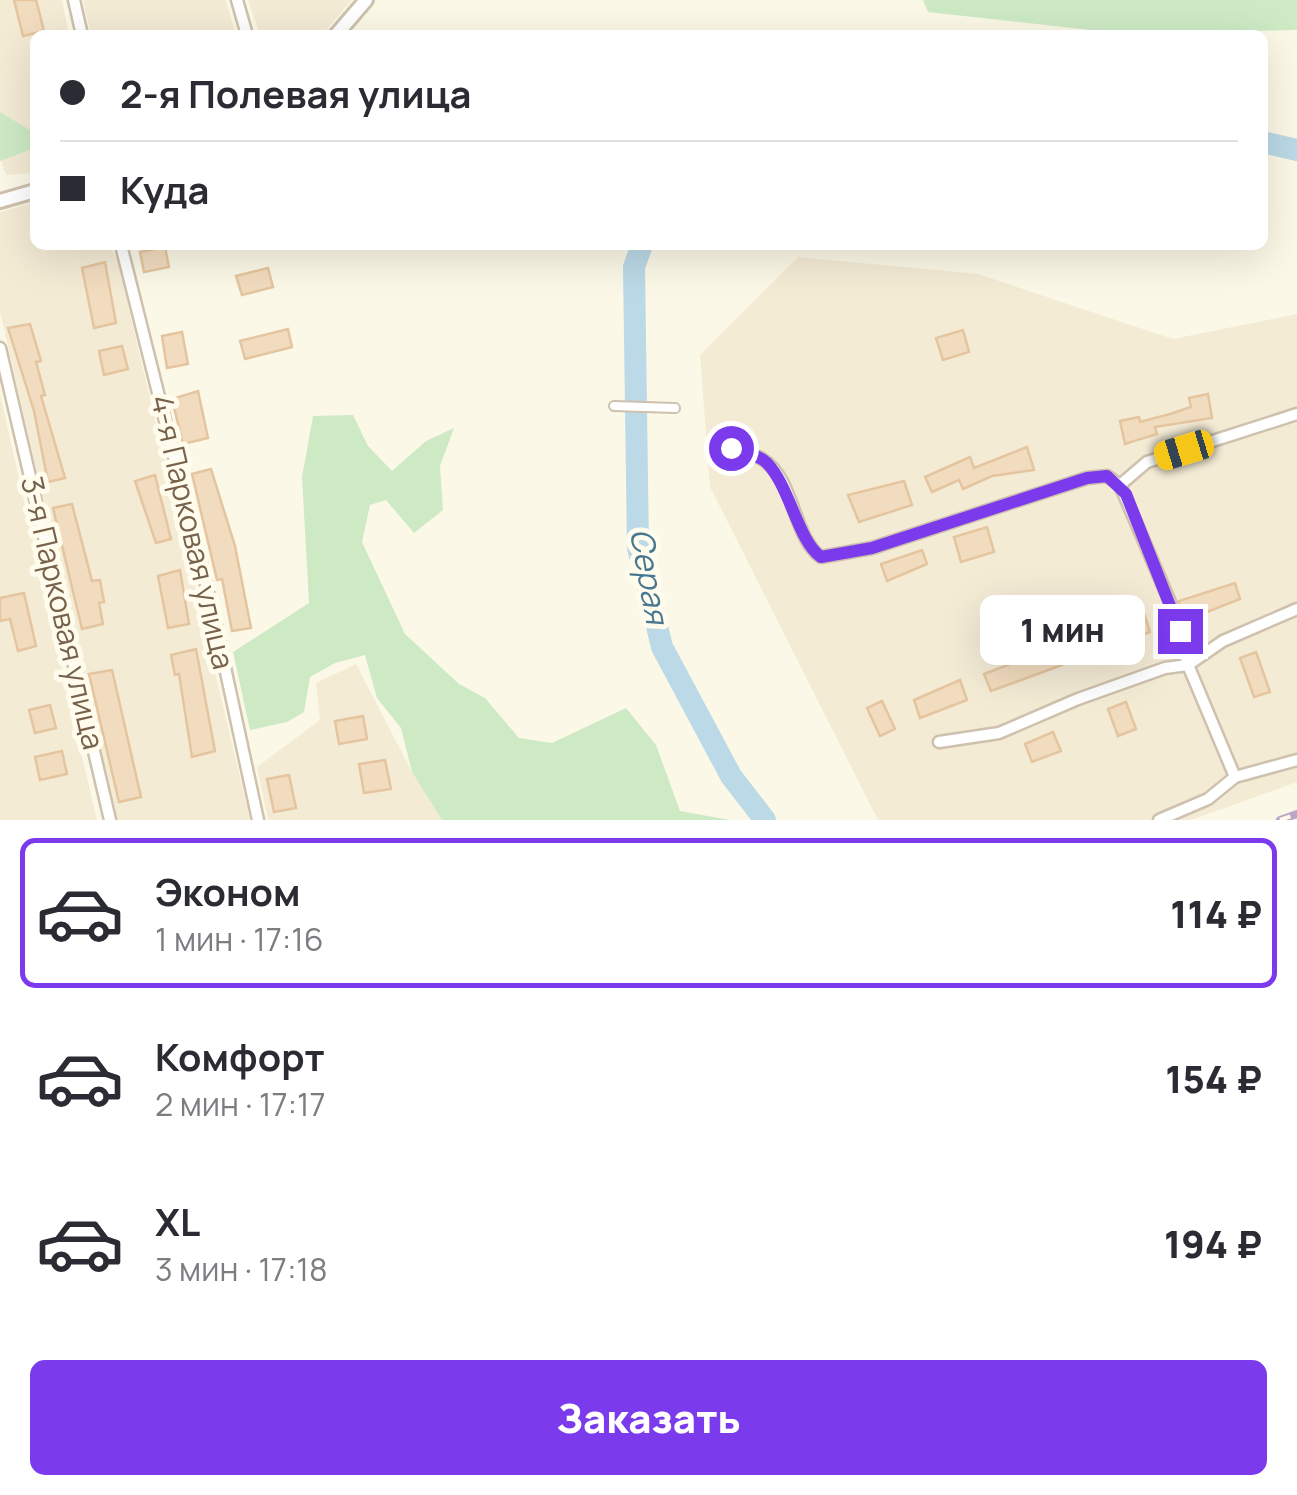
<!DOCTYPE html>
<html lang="ru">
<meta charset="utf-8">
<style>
:root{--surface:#fff;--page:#f2f2f3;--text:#2b2b33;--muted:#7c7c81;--line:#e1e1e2;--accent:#7c3aed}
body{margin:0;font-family:Manrope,sans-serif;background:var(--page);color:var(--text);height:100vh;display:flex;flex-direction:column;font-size:38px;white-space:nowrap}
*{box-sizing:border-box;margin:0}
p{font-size:32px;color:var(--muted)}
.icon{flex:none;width:55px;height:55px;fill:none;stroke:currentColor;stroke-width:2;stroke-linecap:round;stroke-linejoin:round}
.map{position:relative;height:820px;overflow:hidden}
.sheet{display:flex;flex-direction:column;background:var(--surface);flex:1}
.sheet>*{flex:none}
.guide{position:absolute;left:30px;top:30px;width:1238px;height:220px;border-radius:15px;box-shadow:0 10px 40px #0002;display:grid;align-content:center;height:220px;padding:0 30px;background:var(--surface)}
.end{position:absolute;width:45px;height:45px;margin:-22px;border:12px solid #7c3aed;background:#fff;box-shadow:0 0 0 5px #fff}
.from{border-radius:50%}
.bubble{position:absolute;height:70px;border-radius:15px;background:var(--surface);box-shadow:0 10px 40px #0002;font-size:32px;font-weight:800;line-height:70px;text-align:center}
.car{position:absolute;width:30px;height:60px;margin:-30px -15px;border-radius:12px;box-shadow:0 0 8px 2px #0007;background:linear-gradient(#f5c518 24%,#345 0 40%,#f5c518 0 76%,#345 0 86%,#f5c518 0)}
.guide b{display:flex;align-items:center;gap:35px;height:95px;font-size:38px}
.guide b+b{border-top:2px solid var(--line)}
.guide i{width:25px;height:25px;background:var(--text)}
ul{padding:18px 0 0;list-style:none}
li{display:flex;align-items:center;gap:30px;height:150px;margin:0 20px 15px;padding:0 10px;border:5px solid transparent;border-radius:15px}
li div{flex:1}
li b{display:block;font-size:38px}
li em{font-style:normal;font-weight:800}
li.current{border-color:var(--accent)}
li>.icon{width:90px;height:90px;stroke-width:1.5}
.cta{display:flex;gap:20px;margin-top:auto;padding:20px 30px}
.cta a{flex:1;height:115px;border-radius:15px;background:var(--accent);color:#fff;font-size:40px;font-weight:800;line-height:115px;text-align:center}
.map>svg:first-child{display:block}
.residential{fill:#f4ebd5}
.green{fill:#ceeac5}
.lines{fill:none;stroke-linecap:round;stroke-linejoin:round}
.river{stroke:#bbd9e6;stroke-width:22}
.building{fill:#f2dcbf;stroke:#e4c59f;stroke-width:2.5}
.pedestrian-casing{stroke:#cec1ad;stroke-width:12}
.minor-casing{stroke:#cec1ad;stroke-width:15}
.tertiary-casing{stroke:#cec1ad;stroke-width:18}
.pedestrian{stroke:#fff;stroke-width:8}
.minor{stroke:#fff;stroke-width:10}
.tertiary{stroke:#fff;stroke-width:12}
.rail-casing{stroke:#bda5c7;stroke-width:8}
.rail{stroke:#fffbed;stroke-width:4;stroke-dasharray:11;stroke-linecap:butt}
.route{stroke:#7c3aed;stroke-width:12}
.labels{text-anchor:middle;stroke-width:10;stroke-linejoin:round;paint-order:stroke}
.street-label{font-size:30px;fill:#76624b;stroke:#fffbed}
.water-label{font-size:32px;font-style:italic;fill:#487891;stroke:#fffbed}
</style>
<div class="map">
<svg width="1297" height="820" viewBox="0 0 1297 820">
<rect width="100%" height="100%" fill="#fcf8e7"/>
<g class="residential">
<path d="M0,0H62L69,35H35V173L6,175L0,158Z"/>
<path d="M83,0H226L236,35H91Z"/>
<path d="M248,0H352L322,35H260Z"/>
<path d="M35,202V245H109L117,259L250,820H116L0,311V212Z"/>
<path d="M798,257L978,274L1173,339L1297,314V782L1191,820H878L710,487L700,355Z"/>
<path d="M0,394L77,736L97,820H0Z"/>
<path d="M356,664L412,772L442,820H268L257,767L320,720L316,683Z"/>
</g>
<g class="green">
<path d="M923,0H1297V30L1118,33L928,12Z"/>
<path d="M0,112L35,133V148L0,161Z"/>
<path d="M353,415L368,446L392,471L426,441L454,428L440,466L443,510L414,533L386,500L370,505L362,542L405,634L459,684L485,698L519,738L552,743L626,708L656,745L680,811L730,820H442L412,772L401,728L377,698L365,655L335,663L310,677L304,712L287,722L250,730L233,652L309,603L302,477L313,416Z"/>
</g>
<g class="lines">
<g class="river">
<path d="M1262,142L1297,150"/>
<path d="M642,245L634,267L638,548L662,647L731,776L765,820"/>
</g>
</g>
<g class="building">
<path d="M14,0H36L44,31L23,36Z"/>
<path d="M165,247L169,267L144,272L140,252Z"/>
<path d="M105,262L116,323L94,328L82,268Z"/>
<path d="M268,268L273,287L242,295L236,276Z"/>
<path d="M30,324L41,361L36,362L45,395L41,396L65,478L48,482L34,411L8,328Z"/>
<path d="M288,329L292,347L245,359L240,341Z"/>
<path d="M963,330L969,352L943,360L936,338Z"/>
<path d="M182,332L188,364L167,368L162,336Z"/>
<path d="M122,346L128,369L104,375L99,351Z"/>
<path d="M198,391L208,438L183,444L172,399Z"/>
<path d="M1208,394L1212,418L1155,427L1157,434L1125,444L1120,421L1139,417L1140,422L1170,414L1191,407L1189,398Z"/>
<path d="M1027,447L1034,470L992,476L963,489L959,480L932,492L925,477L970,457L974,468Z"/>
<path d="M211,469L235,546L251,628L232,631L222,579L217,580L192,474Z"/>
<path d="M155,475L171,539L156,543L135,481Z"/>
<path d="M904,481L912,505L859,522L848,495Z"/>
<path d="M72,504L92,581L100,580L104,602L99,603L103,624L82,629L53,508Z"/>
<path d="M987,527L994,552L961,562L954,537Z"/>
<path d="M922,550L927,564L887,581L881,564Z"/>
<path d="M180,570L189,624L168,628L158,576Z"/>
<path d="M1235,583L1240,599L1184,621L1179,601Z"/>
<path d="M24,593L36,646L18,651L10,619L0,621V598Z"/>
<path d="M1144,613L1150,632L1126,641L1119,621Z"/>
<path d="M1055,647L1062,665L991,691L984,674Z"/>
<path d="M196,649L215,751L192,757L179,674L175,675L171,655Z"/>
<path d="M1256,652L1270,692L1254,697L1240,658Z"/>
<path d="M112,670L141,797L119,802L89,674Z"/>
<path d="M960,680L967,700L920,718L914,700Z"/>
<path d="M882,701L895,729L880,736L867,708Z"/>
<path d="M1126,702L1136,729L1118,736L1108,709Z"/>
<path d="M50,705L56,728L35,733L29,710Z"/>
<path d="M363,716L367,739L339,744L335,721Z"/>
<path d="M1053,732L1061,751L1032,762L1025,744Z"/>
<path d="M62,751L67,774L40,780L35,757Z"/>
<path d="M385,760L391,789L364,793L359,764Z"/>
<path d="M289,775L296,808L274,812L267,779Z"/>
</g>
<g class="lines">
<g class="pedestrian-casing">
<path id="pedestrian" d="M614,406L675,408"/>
</g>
<g class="minor-casing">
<g id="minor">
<path d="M74,0L82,35"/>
<path d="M237,0L247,35"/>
<path d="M121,245L213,612L258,820"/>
<path d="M0,348L110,820"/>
<path d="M731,448C741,451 754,454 762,459C795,479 792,536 821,557L872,548L1087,478L1107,476L1120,485L1147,462L1297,414"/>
<path d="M1120,485L1170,602L1188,665L1235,777"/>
<path d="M939,742L999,733L1078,699L1165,668L1188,665L1223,641L1297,609"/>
<path d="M1159,820L1208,799L1235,777L1297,760"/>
</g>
</g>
<g class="tertiary-casing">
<g id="tertiary">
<path d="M336,35L366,0"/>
<path d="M0,201L35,191"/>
</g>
</g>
<use href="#pedestrian" class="pedestrian"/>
<use href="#minor" class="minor"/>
<use href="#tertiary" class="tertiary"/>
<g class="rail-casing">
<path id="rail" d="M1280,820L1297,814"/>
</g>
<use href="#rail" class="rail"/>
</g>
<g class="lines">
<path class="route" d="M731,448C742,452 759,455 767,463C790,487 798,541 821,557L872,548L1087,478L1107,476L1126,494L1180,631"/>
</g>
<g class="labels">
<g class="street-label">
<text transform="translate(192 532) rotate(77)" y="10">4-я Парковая улица</text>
<text transform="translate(62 613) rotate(77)" y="10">3-я Парковая улица</text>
</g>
<g class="water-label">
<text transform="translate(649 576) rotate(80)" y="11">Серая</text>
</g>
</g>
</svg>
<i class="end from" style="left:731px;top:448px"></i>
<i class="end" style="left:1180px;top:631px"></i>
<div class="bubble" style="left:980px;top:595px;width:165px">1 мин</div>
<i class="car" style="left:1184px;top:450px;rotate:253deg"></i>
<div class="guide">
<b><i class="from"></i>2-я Полевая улица</b>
<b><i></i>Куда</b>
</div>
</div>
<section class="sheet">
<ul>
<li class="current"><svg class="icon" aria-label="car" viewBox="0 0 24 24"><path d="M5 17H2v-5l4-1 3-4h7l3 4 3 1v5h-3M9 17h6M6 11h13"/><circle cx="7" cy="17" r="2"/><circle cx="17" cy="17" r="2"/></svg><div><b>Эконом</b><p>1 мин · 17:16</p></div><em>114 ₽</em></li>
<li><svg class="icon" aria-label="car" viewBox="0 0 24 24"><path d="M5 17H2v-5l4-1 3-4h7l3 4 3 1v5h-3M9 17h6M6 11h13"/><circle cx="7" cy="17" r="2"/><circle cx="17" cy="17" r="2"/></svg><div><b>Комфорт</b><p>2 мин · 17:17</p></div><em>154 ₽</em></li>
<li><svg class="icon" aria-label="car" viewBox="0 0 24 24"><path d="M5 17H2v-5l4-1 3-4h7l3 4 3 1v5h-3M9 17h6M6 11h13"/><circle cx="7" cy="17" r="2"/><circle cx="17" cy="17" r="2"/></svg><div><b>XL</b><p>3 мин · 17:18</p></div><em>194 ₽</em></li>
</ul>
<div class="cta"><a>Заказать</a></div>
</section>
